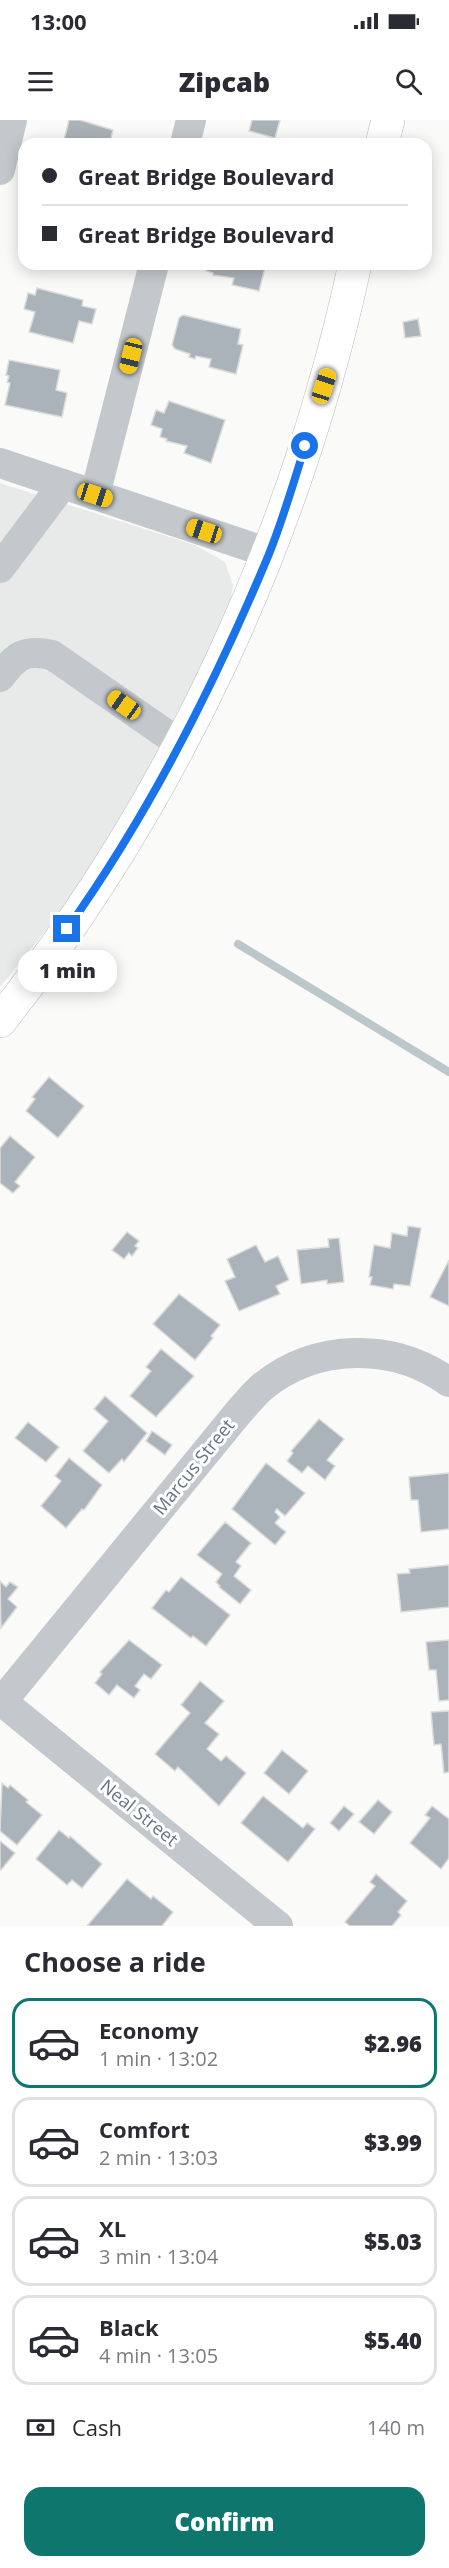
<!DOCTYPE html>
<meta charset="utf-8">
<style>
:root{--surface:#fff;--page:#f7f7f7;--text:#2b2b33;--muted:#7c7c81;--line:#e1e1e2;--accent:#0f766e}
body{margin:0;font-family:"Open Sans",sans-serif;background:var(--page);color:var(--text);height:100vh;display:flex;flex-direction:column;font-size:22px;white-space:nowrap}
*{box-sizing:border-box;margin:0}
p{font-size:20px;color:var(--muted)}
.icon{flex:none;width:33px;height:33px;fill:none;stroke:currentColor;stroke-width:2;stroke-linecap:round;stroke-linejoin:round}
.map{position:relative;height:1806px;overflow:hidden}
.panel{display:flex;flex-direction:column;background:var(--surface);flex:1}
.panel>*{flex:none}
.top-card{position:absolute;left:18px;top:18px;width:414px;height:132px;border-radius:18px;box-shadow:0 3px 15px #0003;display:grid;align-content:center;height:132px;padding:0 24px;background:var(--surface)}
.end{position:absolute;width:27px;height:27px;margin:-14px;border:8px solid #1a73e8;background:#fff;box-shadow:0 0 0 3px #fff}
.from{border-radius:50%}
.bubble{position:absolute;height:42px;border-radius:18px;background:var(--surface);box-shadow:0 3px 15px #0003;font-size:20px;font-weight:800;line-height:42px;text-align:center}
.car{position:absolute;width:18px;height:36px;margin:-18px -9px;border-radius:8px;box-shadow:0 0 4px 2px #0007;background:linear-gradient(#f5c518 24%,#345 0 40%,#f5c518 0 76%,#345 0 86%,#f5c518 0)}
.top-card b{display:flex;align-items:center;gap:21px;height:57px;font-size:22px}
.top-card b+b{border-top:2px solid var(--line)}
.top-card i{width:15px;height:15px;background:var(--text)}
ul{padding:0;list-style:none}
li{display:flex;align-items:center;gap:18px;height:90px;margin:0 12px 9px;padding:0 12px;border:3px solid var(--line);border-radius:18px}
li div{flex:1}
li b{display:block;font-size:22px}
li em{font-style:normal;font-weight:800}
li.current{border-color:var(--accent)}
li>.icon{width:54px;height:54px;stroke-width:1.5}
h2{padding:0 24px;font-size:27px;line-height:72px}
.pay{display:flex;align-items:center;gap:15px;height:66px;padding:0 24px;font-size:22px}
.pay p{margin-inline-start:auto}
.button{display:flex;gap:12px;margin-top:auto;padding:12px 24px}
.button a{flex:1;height:69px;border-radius:18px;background:var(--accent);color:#fff;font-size:24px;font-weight:800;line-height:69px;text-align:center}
.status{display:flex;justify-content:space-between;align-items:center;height:42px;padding:0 30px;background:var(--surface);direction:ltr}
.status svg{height:16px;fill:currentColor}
header{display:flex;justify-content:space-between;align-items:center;height:78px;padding:0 24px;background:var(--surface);font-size:27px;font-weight:800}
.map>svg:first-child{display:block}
.built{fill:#e8e9e9}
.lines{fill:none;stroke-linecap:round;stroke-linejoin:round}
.stream{stroke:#bbc7cb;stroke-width:8}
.building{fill:#aab3b9;stroke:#dcdcda;stroke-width:1.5}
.major-casing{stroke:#b5babe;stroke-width:34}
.minor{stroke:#c3c8cc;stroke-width:30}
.major{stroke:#fff;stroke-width:33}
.route{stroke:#1a73e8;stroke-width:8}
.labels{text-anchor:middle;stroke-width:6;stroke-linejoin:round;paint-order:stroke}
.street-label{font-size:18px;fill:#657683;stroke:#fff}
</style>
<div class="status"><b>13:00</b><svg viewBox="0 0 49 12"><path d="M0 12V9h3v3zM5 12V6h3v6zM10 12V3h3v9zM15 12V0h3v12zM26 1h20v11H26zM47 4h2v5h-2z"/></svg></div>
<header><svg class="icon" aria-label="menu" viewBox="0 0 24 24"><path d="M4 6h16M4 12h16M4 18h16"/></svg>Zipcab<svg class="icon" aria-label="search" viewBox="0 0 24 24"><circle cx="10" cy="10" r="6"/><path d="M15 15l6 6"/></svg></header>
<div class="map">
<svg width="449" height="1806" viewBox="0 0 449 1806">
<rect width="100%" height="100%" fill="#fafaf8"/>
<path class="built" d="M0,363L195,425L225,442L233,465L229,493L144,656L72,778L0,867Z"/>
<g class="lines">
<path class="stream" d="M238,824L449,952"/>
</g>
<g class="building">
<path d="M69,0H80L113,10L110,22L119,24H63Z"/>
<path d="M252,0H280L275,18L249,11Z"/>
<path d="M208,144H266L259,171L232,165L234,158L213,155V153L206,151Z"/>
<path d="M37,168L83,180L82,186L96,189L92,204L79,201L73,223L29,212L35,192L24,189L28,173L35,175Z"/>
<path d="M183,195L241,209L238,224L243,225L236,254L209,247L211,239L196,236L195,239L189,237L190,234L175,229L172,225L179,198Z"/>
<path d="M418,199L421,216L405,218L403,202Z"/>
<path d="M9,240L60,250L56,270L67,273L62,297L5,285L10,263L7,262L9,256L6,255Z"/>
<path d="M169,281L225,300L211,343L184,333L187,326L166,321L167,319L160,317L162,309L151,305L156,290L164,293Z"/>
<path d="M49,957L84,986L58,1018L26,991L35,979L32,977Z"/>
<path d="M10,1016L35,1037L15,1062L20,1066L13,1073L0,1063V1028Z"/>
<path d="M408,1106L421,1108L410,1166L394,1164L393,1169L370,1165L372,1157H369L374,1125L390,1128L392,1113L407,1116Z"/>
<path d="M127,1112L139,1121L135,1126L138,1128L132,1136L129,1133L124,1139L112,1130Z"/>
<path d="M339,1118L344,1162L327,1164V1160L301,1164L297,1130L329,1127L328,1119Z"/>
<path d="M256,1125L265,1142L278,1136L289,1160L276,1166L280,1174L239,1191L225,1161L235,1157L227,1139Z"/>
<path d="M449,1140V1186L430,1177Z"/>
<path d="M179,1174L220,1205L211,1216L213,1218L195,1240L153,1204Z"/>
<path d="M161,1229L194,1256L156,1297L130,1276L151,1251L146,1247Z"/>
<path d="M105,1276L147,1313L124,1342L122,1339L109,1353L83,1331L108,1301L94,1289Z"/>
<path d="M319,1299L344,1319L327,1340L335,1346L325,1360L308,1346L302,1353L287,1341L293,1333L291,1331Z"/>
<path d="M28,1302L59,1327L46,1342L15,1318Z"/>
<path d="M152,1311L172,1325L165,1335L146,1321Z"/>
<path d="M69,1338L102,1365L84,1390L82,1389L66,1408L41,1386L61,1361L55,1356Z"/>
<path d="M266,1343L305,1373L285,1396L277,1389L275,1392L280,1397L275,1403L286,1412L275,1425L232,1389Z"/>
<path d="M449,1353V1409L421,1412L418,1380H411L409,1357Z"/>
<path d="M225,1402L251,1423L236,1442L241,1446L234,1456L251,1470L240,1484L219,1467L220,1466L216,1462L222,1454L197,1435Z"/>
<path d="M449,1445V1487L401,1492L397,1454L410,1453L409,1449Z"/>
<path d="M181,1457L230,1495L206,1526L193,1516L191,1518L152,1488L166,1470L169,1472Z"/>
<path d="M0,1461L6,1467L10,1462L18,1467L8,1479L17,1487L1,1508Z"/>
<path d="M129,1520L162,1545L151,1559L144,1554L135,1566L140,1570L134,1578L117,1565L109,1575L95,1563L102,1554L100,1552Z"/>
<path d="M449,1520V1580L439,1581L436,1550H429L426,1522Z"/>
<path d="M200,1561L224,1581L205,1603L219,1614L207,1629L221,1641L226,1636L246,1653L219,1686L178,1647L175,1651L155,1634L190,1593L181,1585Z"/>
<path d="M449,1591V1652L444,1653L441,1624L434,1625L431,1592Z"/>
<path d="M282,1630L308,1651L289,1674L264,1653Z"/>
<path d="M2,1663L8,1668L10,1665L28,1680L26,1682L42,1695L17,1725L0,1711Z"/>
<path d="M263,1676L303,1708L307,1703L315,1709L288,1742L241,1703Z"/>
<path d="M378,1680L392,1692L374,1714L359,1702Z"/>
<path d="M344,1686L354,1694L339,1711L330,1703Z"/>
<path d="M432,1686L449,1699V1738L441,1749L410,1723L430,1698L425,1695Z"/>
<path d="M59,1710L69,1718L70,1716L102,1744L82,1768L72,1760L67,1765L36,1739Z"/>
<path d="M0,1721L15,1733L1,1750L0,1749Z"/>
<path d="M376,1754L407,1781L398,1792L401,1795L392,1806H350L345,1802L375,1766L370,1762Z"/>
<path d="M127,1759L151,1779L153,1776L173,1792L162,1806H87Z"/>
</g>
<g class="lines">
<g class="major-casing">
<g id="major">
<path d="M382,24L388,0"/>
<path d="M0,901C174,681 296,418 355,144"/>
</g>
</g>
<g class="minor">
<path d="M185,24L191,0"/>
<path d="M0,50L12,0"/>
<path d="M0,343L269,433"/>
<path d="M95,375L154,144"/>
<path d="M0,448L63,364"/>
<path d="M0,557C16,535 25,529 52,535L179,623"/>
<path d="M0,1580L278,1806"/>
<path d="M0,1584L237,1294C245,1285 253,1275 262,1267C316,1223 393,1222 449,1262"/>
</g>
<use href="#major" class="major"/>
</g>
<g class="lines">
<path class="route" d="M67,809C149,694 215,564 269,434C283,399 294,362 305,326"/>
</g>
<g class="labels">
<g class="street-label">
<text transform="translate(194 1347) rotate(-51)" y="6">Marcus Street</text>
<text transform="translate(139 1693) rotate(39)" y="6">Neal Street</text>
</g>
</g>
</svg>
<i class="end from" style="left:305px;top:326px"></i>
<i class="end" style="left:67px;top:809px"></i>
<div class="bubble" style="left:18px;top:830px;width:99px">1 min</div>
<i class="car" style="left:131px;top:236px;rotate:194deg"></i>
<i class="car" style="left:324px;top:266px;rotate:18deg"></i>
<i class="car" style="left:95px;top:375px;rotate:108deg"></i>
<i class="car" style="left:204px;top:411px;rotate:288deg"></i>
<i class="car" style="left:124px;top:585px;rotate:305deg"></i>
<div class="top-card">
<b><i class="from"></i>Great Bridge Boulevard</b>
<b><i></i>Great Bridge Boulevard</b>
</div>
</div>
<section class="panel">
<h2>Choose a ride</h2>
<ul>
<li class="current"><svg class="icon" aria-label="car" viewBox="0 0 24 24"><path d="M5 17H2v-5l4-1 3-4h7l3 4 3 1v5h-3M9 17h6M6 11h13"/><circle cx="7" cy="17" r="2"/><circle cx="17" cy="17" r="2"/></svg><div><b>Economy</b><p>1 min · 13:02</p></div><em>$2.96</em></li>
<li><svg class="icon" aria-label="car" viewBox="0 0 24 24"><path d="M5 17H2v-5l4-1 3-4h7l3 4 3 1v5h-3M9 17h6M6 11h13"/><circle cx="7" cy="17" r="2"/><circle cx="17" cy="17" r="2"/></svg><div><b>Comfort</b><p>2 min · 13:03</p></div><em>$3.99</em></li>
<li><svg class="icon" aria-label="car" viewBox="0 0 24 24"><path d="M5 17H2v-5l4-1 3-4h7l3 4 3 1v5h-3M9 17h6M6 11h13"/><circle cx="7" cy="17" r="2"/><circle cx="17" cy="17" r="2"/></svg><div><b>XL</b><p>3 min · 13:04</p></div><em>$5.03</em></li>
<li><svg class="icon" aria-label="car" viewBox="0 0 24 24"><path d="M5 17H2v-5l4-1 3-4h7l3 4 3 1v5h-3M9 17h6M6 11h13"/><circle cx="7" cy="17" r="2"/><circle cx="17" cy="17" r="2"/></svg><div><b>Black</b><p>4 min · 13:05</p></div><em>$5.40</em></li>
</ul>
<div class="pay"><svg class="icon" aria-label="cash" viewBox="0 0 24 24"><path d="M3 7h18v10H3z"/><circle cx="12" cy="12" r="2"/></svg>Cash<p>140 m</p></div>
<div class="button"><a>Confirm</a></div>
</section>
